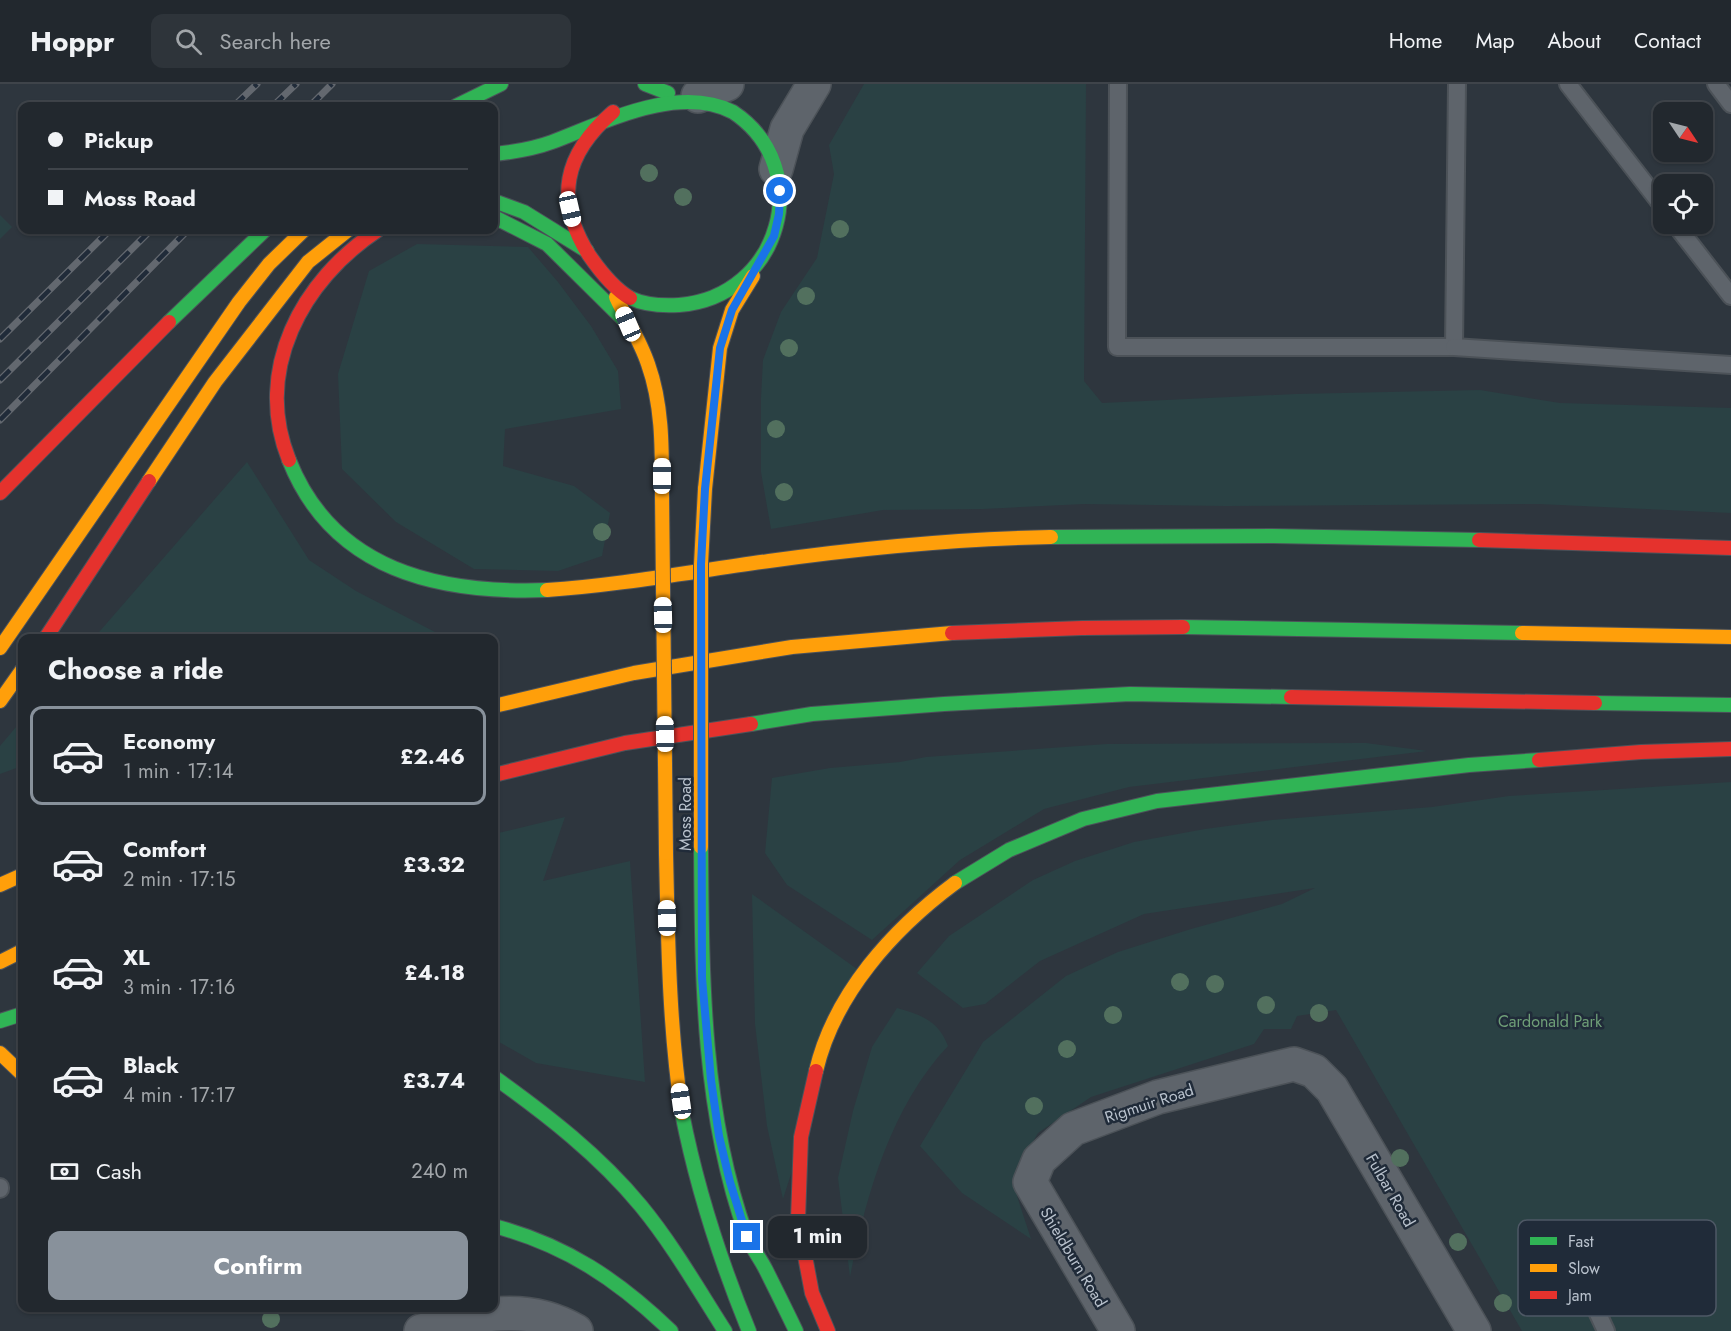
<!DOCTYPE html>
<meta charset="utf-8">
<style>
:root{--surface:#22282e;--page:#2e343a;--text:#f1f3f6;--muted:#a2a6aa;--line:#3f444a;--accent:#88919b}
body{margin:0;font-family:Jost,sans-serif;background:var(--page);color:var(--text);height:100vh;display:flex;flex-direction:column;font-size:22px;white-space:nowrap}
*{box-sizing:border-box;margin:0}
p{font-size:20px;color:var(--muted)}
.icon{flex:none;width:33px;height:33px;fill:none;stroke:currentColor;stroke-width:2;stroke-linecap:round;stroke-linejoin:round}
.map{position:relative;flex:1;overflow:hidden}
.details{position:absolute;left:18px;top:550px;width:480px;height:678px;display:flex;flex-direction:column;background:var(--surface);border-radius:12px;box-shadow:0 2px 4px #0004,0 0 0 2px var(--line)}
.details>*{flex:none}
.guide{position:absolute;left:18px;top:18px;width:480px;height:132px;border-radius:12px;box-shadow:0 2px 4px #0004,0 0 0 2px var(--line);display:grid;align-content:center;height:132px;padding:0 30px;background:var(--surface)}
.needle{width:39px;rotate:125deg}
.tools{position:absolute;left:1653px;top:18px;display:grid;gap:12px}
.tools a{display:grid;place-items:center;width:60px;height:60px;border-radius:12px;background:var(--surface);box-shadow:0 2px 4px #0004,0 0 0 2px var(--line);font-size:30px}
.end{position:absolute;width:27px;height:27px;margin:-14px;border:8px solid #1a73e8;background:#fff;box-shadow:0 0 0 3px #fff}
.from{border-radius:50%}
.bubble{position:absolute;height:42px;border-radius:12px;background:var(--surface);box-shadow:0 2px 4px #0004,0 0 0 2px var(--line);font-size:20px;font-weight:700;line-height:42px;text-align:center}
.car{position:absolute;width:18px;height:36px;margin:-18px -9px;border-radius:8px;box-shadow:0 0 4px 2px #0007;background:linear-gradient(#fff 24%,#345 0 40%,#fff 0 76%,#345 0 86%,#fff 0)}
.guide b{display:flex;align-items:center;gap:21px;height:57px;font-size:22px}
.guide b+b{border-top:2px solid var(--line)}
.guide i{width:15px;height:15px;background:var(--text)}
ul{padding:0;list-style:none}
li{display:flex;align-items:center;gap:18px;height:99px;margin:0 12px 9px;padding:0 18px;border:3px solid transparent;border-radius:12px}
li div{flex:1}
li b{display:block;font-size:22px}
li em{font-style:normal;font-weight:700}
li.on{border-color:var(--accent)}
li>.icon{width:54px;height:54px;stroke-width:1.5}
h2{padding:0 30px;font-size:27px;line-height:72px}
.pay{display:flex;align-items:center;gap:15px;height:66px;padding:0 30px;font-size:22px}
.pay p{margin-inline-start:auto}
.cta{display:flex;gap:12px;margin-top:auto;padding:12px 30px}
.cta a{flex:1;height:69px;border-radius:12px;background:var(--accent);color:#fff;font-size:24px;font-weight:700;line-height:69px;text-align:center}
header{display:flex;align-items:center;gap:36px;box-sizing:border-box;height:84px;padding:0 30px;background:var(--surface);border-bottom:2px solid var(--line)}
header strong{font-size:28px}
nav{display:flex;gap:33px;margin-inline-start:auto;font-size:21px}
.search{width:420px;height:54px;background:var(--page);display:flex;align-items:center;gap:15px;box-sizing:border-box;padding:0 21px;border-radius:12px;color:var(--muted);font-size:22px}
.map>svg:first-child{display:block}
.green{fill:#2a4144}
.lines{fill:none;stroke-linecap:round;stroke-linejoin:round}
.lane-casing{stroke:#4c5258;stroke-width:20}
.street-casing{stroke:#4c5258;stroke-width:36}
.fast-casing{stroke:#4c525a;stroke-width:16}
.slow-casing{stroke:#4c525a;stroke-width:16}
.jam-casing{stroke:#4c525a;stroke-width:16}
.lane{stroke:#5e646b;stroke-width:16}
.street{stroke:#5e646b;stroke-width:33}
.fast{stroke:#30b455;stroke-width:14}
.slow{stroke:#ff9f0a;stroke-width:14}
.jam{stroke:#e5322d;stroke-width:14}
.rail-casing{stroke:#63686f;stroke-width:7}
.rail{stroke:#202b39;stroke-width:4.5;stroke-dasharray:14;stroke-linecap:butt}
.slow-bridge-casing{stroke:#4c525a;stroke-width:16;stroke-linecap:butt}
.slow-bridge{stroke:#ff9f0a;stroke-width:14}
.tree{fill:#52705e}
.route{stroke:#1a73e8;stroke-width:8}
.labels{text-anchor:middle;stroke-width:5;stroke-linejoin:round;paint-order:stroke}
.street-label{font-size:16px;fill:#b9c2cd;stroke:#202b39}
.park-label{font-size:16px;fill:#6f9f78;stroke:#202b39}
.key{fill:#202b39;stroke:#4e5865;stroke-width:1.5}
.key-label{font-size:16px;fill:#b9c2cd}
</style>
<header>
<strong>Hoppr</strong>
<div class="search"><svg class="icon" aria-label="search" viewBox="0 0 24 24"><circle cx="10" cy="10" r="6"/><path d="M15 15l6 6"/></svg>Search here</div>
<nav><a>Home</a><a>Map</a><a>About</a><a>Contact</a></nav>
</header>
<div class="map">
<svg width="1731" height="1247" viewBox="0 0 1731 1247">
<rect width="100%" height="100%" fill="#2e363e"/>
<g class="green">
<path d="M864,0H1086L1084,297L1102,319L1296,310L1480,306L1560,319L1731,324V429L1539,420L1225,422L1084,420L983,425L883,426L771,445L761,388V314L763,276L781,228L817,174L834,90L829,61Z"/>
<path d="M0,131L12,143L0,155Z"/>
<path d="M417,160L528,163L558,198L591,242L618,287L621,325L505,345L503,382L574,402L610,429L602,472L558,487L474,485L396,438L342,385L338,290L369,187Z"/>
<path d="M247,378L309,476L356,507L435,548L415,555H93Z"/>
<path d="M22,636V682L0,690V662Z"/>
<path d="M1366,659L1427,667L1129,703L1044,725L960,776L872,856L787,801L765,769L772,694L830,684L900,678L926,673L1107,660Z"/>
<path d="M1731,698V1247H1522L1336,926L1297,932L1291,945H1264L1254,960L1091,1013L1038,1049L1020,1081L1017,1112L1031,1155L962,1109L920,1062L983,958L1066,892L1118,868L1191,845L1282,820L1315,804L1144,830L1040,877L985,920L963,924L917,889L949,852L1033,796L1075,777L1134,758L1205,745L1272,736L1432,723L1509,712Z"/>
<path d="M565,733L543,797L630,777L645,998L536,979L494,955V750Z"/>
<path d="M752,810L857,885L783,1115L767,1042L755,940Z"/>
<path d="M897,924C921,931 938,936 948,962C891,1022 865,1114 850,1193L838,1094L853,1027L872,963Z"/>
</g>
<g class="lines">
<g class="lane-casing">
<g id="lane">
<path d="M1118,0L1117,263H1454L1457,0"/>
<path d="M1568,0L1664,124"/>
<path d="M1716,0L1731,20"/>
<path d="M1675,140L1731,212"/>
<path d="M1454,263L1731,281"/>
<path d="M0,1103V1105"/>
<path d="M1568,1165L1606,1247"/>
</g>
</g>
<g class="street-casing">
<g id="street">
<path d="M698,12L727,0"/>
<path d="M776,85L787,45L814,0"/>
<path d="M421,1247C474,1231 525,1217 576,1247"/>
<path d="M1118,1247L1030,1098L1039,1076L1073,1045L1158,1013L1294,980L1314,987L1332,1005L1474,1247"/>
</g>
</g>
<g class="fast-casing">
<g id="fast">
<path d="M645,0L668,9"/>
<path d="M456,22L501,0"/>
<path d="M494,70C514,68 533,65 552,58C605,38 678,0 733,28C817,84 781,213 679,221C663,222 645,221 630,214"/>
<path d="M494,117L524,128L587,167"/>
<path d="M494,133L547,160L628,240"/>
<path d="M169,238L265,146"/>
<path d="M289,376C333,487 439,510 547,506"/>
<path d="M1051,453L1273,452L1479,456"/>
<path d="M1183,543L1522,549"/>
<path d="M1595,619L1731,621"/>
<path d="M751,640L812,630L944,620L1130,610L1291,613"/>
<path d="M701,763C702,892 702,1027 746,1150C751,1163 760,1174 766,1186C776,1206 786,1226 796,1247"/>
<path d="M955,799L1009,766L1083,735L1157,717L1469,681L1539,676"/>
<path d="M0,937L22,930"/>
<path d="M494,993C547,1031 599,1071 641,1122C673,1161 698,1205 725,1247"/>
<path d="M682,1029C697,1105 720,1176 749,1247"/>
<path d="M494,1142C566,1161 618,1196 671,1247"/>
</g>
</g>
<g class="slow-casing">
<g id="slow">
<path d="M616,213C626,235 640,256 648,280C663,322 662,367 662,412"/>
<path d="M149,397L215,298L308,178L348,146"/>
<path d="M705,405L720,264L732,226L753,192"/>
<path d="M547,506C621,501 695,487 769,477C862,464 956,455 1051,453"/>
<path d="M1522,549L1731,553"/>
<path d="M0,564L239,218L269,180L304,146"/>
<path d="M0,617L22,586"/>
<path d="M494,622L634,589L792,563L952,549"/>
<path d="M666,769C668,856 669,943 682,1029"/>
<path d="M0,801L22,791"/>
<path d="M0,878L22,867"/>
<path d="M0,969L22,990"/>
<path d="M816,987C834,910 893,845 955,799"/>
</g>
</g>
<g class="jam-casing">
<g id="jam">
<path d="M613,28C564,70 554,115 589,171C600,187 613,204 630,214"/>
<path d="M289,376C253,286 302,196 378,146"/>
<path d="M0,409L169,238"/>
<path d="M1479,456L1731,464"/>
<path d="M952,549L1082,544L1183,543"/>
<path d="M45,555L149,397"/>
<path d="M1291,613L1595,619"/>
<path d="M1539,676L1641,668L1731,665"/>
<path d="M494,691L625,659L751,640"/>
<path d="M816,987L801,1053L798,1135L812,1209L828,1247"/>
</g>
</g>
<use href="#lane" class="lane"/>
<use href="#street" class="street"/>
<use href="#fast" class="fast"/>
<use href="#slow" class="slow"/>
<use href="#jam" class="jam"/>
<g class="rail-casing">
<g id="rail">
<path d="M234,22L257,0"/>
<path d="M273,22L296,0"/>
<path d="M310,22L332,0"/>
<path d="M0,255L110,146"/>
<path d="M0,296L151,146"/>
<path d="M0,336L188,146"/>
</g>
</g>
<use href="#rail" class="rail"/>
<g class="slow-bridge-casing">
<g id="slow-bridge">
<path d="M662,412L666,769"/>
<path d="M701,763V480L705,405"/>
</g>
</g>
<use href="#slow-bridge" class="slow-bridge"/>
</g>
<g class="tree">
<circle cx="649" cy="89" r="9"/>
<circle cx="683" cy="113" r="9"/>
<circle cx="840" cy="145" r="9"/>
<circle cx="806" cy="212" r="9"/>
<circle cx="789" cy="264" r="9"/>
<circle cx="776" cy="345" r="9"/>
<circle cx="784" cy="408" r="9"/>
<circle cx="602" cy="448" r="9"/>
<circle cx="1180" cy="898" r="9"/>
<circle cx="1215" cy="900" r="9"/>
<circle cx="1266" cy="921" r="9"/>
<circle cx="1319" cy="929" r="9"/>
<circle cx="1113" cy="931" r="9"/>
<circle cx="1067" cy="965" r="9"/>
<circle cx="1034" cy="1022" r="9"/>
<circle cx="1400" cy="1074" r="9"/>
<circle cx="1458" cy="1158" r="9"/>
<circle cx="1503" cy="1219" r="9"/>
<circle cx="271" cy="1235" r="9"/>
</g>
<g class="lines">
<path class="route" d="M747,1153L730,1098L719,1052L711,996L702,894L701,480L705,405L720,264L732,226L774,152L779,130L780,107"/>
</g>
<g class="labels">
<g class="street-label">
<text transform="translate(685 730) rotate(-90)" y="6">Moss Road</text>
<text transform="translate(1149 1019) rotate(-18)" y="6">Rigmuir Road</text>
<text transform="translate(1391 1106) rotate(60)" y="6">Fulbar Road</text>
<text transform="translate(1074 1173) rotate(59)" y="6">Shieldburn Road</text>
</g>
<g class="park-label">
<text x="1550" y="943">Cardonald Park</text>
</g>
</g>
<rect x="1518" y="1136" width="198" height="96" rx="9" class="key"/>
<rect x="1530" y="1153" width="27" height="8" fill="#30b455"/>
<rect x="1530" y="1180" width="27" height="8" fill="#ff9f0a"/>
<rect x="1530" y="1207" width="27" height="8" fill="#e5322d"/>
<g class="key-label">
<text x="1568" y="1163">Fast</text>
<text x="1568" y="1190">Slow</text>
<text x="1568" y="1217">Jam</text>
</g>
</svg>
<div class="tools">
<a><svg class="needle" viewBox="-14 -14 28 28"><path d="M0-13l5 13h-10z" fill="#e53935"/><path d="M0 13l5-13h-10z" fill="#a2a6aa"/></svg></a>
<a><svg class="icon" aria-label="locate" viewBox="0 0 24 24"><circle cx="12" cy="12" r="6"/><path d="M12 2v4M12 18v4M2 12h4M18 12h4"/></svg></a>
</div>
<i class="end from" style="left:780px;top:107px"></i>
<i class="end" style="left:747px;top:1153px"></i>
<div class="bubble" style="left:768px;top:1132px;width:99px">1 min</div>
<i class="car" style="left:570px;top:125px;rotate:167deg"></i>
<i class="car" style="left:628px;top:240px;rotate:337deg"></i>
<i class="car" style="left:662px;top:392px;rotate:0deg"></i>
<i class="car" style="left:663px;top:531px;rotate:359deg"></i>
<i class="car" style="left:665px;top:650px;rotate:359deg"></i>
<i class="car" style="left:667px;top:834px;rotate:359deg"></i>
<i class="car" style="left:681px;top:1017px;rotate:352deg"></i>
<div class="guide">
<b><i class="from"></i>Pickup</b>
<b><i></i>Moss Road</b>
</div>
<section class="details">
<h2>Choose a ride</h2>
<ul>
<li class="on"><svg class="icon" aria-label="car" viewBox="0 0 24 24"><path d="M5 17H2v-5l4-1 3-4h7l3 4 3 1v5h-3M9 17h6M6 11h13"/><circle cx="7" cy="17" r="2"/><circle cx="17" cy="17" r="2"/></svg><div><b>Economy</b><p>1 min · 17:14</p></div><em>£2.46</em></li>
<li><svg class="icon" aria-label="car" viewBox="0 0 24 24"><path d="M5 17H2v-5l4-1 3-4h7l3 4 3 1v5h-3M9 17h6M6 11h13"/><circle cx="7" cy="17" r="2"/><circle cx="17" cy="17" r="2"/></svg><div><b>Comfort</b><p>2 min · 17:15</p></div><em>£3.32</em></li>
<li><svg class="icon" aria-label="car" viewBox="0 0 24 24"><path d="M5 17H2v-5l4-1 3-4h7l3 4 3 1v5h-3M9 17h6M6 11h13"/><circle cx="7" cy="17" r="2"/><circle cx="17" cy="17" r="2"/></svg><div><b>XL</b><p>3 min · 17:16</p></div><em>£4.18</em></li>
<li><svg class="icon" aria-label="car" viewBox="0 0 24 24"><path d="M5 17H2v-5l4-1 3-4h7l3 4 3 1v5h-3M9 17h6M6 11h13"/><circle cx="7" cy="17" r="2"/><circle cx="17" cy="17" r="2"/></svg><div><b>Black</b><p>4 min · 17:17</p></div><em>£3.74</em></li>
</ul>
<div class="pay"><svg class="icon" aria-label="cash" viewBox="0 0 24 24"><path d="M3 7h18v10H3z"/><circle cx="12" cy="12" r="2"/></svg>Cash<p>240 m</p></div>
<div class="cta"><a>Confirm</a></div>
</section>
</div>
